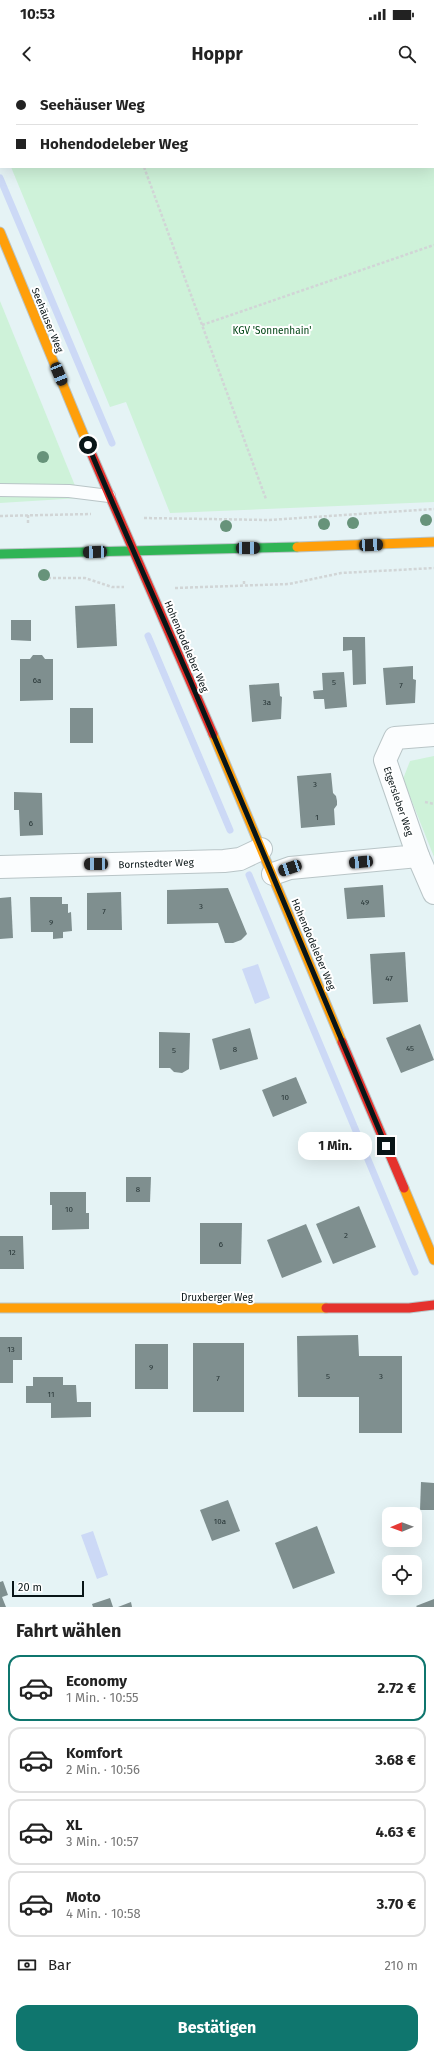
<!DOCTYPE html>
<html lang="de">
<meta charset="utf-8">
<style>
:root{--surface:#fff;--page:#f2f2f2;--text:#222;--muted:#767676;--line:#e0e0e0;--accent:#0f766e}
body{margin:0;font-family:"Fira Sans",sans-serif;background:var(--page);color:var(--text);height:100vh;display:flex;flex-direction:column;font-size:15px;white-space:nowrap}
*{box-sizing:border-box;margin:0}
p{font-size:13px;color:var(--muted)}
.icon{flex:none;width:22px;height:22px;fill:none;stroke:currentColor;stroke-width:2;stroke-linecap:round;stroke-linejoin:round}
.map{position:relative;height:1527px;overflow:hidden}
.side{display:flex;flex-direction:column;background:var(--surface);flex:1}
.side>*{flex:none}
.guide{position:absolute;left:0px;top:0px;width:434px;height:88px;box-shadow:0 4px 16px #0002;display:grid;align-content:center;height:88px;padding:0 16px;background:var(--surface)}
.needle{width:26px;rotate:269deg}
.buttons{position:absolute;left:382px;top:1427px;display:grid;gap:8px}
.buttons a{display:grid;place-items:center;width:40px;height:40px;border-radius:8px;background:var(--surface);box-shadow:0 4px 16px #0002;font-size:20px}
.scale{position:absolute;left:12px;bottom:10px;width:72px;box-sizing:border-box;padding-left:4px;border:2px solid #091517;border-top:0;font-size:11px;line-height:14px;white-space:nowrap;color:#091517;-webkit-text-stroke:3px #fff;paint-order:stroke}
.end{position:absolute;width:18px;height:18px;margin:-9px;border:5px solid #091517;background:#fff;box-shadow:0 0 0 2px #fff}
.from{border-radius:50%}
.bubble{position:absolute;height:28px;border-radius:12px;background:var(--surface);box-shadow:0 4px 16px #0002;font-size:13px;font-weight:700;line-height:28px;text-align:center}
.car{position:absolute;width:12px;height:24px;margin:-12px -6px;border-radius:5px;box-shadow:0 0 3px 1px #0007;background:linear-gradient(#222 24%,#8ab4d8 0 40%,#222 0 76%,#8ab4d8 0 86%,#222 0)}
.guide b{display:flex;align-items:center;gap:14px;height:38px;font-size:15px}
.guide b+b{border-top:1px solid var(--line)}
.guide i{width:10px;height:10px;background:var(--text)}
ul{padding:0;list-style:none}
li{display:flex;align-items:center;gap:12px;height:66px;margin:0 8px 6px;padding:0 8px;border:2px solid var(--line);border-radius:12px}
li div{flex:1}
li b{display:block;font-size:15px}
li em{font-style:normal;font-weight:700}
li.on{border-color:var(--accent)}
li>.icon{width:36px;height:36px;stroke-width:1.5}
h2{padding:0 16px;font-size:18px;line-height:48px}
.pay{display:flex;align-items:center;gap:10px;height:44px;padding:0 16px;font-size:15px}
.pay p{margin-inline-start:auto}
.cta{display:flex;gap:8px;margin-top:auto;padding:8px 16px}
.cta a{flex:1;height:46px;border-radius:12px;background:var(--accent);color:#fff;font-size:16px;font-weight:700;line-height:46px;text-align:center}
.status{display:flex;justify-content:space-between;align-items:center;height:28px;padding:0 20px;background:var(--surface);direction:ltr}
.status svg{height:11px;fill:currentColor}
header{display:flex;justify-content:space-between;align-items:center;height:52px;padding:0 16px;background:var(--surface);font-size:18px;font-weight:700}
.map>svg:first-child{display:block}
.green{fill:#cef2d9}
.water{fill:#ccd9f6}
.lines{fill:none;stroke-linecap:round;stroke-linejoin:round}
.stream{stroke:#ccd9f6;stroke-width:7}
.building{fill:#7f8f8f}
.lane-casing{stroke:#b9c5c7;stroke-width:14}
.street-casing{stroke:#b9c5c7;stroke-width:24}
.fast-casing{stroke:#b9c5c7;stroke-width:11}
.slow-casing{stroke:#b9c5c7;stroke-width:11}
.jam-casing{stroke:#b9c5c7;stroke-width:11}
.path{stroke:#d1d5d6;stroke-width:2.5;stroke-dasharray:3 2;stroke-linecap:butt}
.lane{stroke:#fbfdfe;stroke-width:12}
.street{stroke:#fbfdfe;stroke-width:22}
.fast{stroke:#30b455;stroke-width:9}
.slow{stroke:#ff9f0a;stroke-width:9}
.jam{stroke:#e5322d;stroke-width:9}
.tree{fill:#67937a}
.route{stroke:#091517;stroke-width:5}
.labels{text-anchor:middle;stroke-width:4;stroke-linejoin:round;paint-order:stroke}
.number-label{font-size:8px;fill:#263435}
.street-label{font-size:10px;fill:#091517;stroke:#fff}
.park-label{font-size:10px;fill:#004515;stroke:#fff}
</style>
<div class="status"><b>10:53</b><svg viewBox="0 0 49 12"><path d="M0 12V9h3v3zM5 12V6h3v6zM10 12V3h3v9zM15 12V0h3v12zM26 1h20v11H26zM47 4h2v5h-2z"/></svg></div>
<header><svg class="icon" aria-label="back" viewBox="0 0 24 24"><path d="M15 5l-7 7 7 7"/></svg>Hoppr<svg class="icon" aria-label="search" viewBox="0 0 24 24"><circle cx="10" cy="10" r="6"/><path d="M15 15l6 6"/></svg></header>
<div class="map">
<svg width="434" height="1527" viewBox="0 0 434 1527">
<rect width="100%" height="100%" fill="#e5f3f5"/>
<g class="green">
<path d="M0,0H434V422L170,433L126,322L110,327L11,87H433V1H1V62Z"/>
<path d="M0,221L80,418L0,423Z"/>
<path d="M434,676V777L403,699L410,681Z"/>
</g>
<g class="water">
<path d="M258,884L270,918L255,924L242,889Z"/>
<path d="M93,1451L108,1495L97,1499L81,1455Z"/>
</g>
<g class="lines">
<g class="stream">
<path d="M0,98L112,363"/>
<path d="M148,556L230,750"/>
<path d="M249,795L415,1192"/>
</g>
</g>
<g class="building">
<path d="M115,524L117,566L77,568L75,526Z"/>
<path d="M11,540H31V561L11,560Z"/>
<path d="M343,557H365L366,604L353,605L352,570L343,571Z"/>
<path d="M33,575H42L45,579H53V620L20,621V579H30Z"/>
<path d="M413,586V599L416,600L415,623L386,625L383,588Z"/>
<path d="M344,592L347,627L325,629L324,619H314L313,611L323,610L322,593Z"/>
<path d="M279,603L280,616L282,617L281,639L252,642L249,605Z"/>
<rect x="70" y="628" width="23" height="35"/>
<path d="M331,693L333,713L336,716L337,721V725L334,729L335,745L301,748L297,696Z"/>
<path d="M14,712L42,713L43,755L20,756L19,730H14Z"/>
<path d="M383,805L385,837L347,839L344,808Z"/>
<path d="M228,808L247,854L241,860L233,863H225L218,843L167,844V810Z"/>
<path d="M121,812L122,850H87V813Z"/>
<path d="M11,817L13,858L0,859V818Z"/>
<path d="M30,817H62V824H68V833L71,832L72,851L63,852V858L53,859V852H31Z"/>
<path d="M405,872L408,922L373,924L370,874Z"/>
<path d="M420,944L434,980L401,993L386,958Z"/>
<path d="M250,948L258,979L220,990L212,959Z"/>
<path d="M159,952L190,953L189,989L182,993L174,992L170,988H159Z"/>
<path d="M296,997L307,1023L273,1037L262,1010Z"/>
<path d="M126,1097H151L150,1122H126Z"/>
<path d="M50,1112H86V1133H89V1149L52,1150V1125H50Z"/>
<path d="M359,1126L376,1167L333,1184L316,1144Z"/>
<path d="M200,1143H242L241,1184H200Z"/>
<path d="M306,1144L322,1182L282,1198L267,1160Z"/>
<path d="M0,1156H23L24,1189H0Z"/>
<path d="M358,1255L359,1276H402V1353H359V1317H298L297,1256Z"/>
<path d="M0,1257H22V1280H13V1303H0Z"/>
<rect x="193" y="1263" width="51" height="69"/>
<rect x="135" y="1264" width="33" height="45"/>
<path d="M33,1297H63V1305H76L77,1322H91V1337L51,1338V1323H26V1306H33Z"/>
<path d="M421,1402L434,1403V1430H420Z"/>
<path d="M228,1420L240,1451L212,1461L200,1430Z"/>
<path d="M317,1446L335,1493L293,1509L275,1463Z"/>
<path d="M3,1501L8,1515L2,1517L6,1527H0V1502Z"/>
<path d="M110,1518L113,1527H93L92,1524Z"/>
<path d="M434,1519V1527H417L416,1526Z"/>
<path d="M131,1522L132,1527H118Z"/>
</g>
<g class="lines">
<g class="lane-casing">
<path id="lane" d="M0,410L69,411L109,416"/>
</g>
<g class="street-casing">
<g id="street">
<path d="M418,776L434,813"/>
<path d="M0,787L224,781L240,779L261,769"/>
<path d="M273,794L290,788L418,776L385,680L395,658L434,655"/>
</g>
</g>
<g class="fast-casing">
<path id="fast" d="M0,474L297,467"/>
</g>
<g class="slow-casing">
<g id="slow">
<path d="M0,152L89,368"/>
<path d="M297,467L434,462"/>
<path d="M213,654L342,962"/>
<path d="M404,1108L434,1180"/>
<path d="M0,1228H326"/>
</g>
</g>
<g class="jam-casing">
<g id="jam">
<path d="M89,368L213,654"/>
<path d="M342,962L404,1108"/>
<path d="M326,1228H409L434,1225"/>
</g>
</g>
<g class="path">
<path d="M112,0L113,1"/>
<path d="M346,1L349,0"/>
<path d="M144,87L266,419"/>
<path d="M202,245L434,165"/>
<path d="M0,436L91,434"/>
<path d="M144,438L269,440L434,429"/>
<path d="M28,443V435"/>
<path d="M48,498H85L112,507H124"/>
<path d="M244,501V505"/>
<path d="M175,508L289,504L341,493L434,488"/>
<path d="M425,722L434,724"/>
</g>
<use href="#lane" class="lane"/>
<use href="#street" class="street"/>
<use href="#fast" class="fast"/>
<use href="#slow" class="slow"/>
<use href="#jam" class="jam"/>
</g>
<g class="tree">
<circle cx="43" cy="377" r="6"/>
<circle cx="426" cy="440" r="6"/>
<circle cx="353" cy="443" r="6"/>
<circle cx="324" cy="444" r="6"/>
<circle cx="226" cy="446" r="6"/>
<circle cx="44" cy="495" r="6"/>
</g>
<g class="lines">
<path class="route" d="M88,365C121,444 156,522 190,600C256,755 321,910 386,1066"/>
</g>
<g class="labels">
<g class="number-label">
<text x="37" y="603">6a</text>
<text x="334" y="605">5</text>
<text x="401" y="608">7</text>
<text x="267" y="625">3a</text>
<text x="315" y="707">3</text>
<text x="317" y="740">1</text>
<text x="31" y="746">6</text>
<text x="365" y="825">49</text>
<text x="201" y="829">3</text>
<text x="104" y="834">7</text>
<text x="51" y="845">9</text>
<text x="389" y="901">47</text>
<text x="410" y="971">45</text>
<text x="235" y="972">8</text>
<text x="174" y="973">5</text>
<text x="285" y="1020">10</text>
<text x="138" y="1112">8</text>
<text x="69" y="1132">10</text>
<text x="346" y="1158">2</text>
<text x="221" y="1167">6</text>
<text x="12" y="1175">12</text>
<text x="11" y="1272">13</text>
<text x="151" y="1290">9</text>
<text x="328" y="1299">5</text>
<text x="381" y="1299">3</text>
<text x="218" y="1301">7</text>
<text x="51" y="1317">11</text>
<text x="220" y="1444">10a</text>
</g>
<g class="street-label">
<text transform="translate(48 240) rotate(68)" y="4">Seehäuser Weg</text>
<text transform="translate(187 566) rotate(67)" y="4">Hohendodeleber Weg</text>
<text transform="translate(399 721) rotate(71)" y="4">Etgersleber Weg</text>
<text transform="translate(156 783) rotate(-2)" y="4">Bornstedter Weg</text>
<text transform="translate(314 864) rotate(67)" y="4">Hohendodeleber Weg</text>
<text x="217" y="1221">Druxberger Weg</text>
</g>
<g class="park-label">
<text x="272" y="254">KGV 'Sonnenhain'</text>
</g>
</g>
</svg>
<div class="buttons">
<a><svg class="needle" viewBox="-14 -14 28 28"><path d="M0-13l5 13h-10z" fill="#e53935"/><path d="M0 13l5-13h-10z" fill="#767676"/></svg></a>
<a><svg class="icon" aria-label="locate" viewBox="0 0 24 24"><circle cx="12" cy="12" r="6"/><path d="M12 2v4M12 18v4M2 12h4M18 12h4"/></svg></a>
</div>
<div class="scale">20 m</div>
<i class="end from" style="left:88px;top:365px"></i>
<i class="end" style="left:386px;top:1066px"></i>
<div class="bubble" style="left:298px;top:1052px;width:74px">1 Min.</div>
<i class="car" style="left:59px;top:294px;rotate:158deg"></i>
<i class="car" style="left:371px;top:465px;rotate:87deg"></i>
<i class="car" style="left:248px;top:468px;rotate:89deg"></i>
<i class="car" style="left:95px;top:472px;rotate:268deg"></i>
<i class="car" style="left:361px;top:782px;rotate:265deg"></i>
<i class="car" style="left:96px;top:784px;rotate:269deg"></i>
<i class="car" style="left:290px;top:788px;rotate:251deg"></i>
<div class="guide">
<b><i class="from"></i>Seehäuser Weg</b>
<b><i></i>Hohendodeleber Weg</b>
</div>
</div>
<section class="side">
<h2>Fahrt wählen</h2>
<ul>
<li class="on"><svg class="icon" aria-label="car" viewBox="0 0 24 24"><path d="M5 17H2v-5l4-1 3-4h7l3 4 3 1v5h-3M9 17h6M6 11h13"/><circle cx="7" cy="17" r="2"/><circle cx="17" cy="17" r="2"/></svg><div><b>Economy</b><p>1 Min. · 10:55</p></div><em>2.72 €</em></li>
<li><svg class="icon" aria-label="car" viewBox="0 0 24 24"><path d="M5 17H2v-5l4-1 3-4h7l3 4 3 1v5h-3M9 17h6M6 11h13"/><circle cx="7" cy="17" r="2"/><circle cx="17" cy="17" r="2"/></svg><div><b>Komfort</b><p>2 Min. · 10:56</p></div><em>3.68 €</em></li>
<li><svg class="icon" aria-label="car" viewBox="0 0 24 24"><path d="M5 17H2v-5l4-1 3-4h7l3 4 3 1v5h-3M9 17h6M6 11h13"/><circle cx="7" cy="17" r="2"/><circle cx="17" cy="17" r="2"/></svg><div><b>XL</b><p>3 Min. · 10:57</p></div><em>4.63 €</em></li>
<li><svg class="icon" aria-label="car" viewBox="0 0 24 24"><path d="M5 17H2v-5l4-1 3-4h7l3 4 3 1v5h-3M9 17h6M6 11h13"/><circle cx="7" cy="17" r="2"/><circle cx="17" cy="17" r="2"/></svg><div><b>Moto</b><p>4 Min. · 10:58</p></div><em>3.70 €</em></li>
</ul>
<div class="pay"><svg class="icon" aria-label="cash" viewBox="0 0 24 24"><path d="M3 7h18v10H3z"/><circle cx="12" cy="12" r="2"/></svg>Bar<p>210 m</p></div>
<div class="cta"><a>Bestätigen</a></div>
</section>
